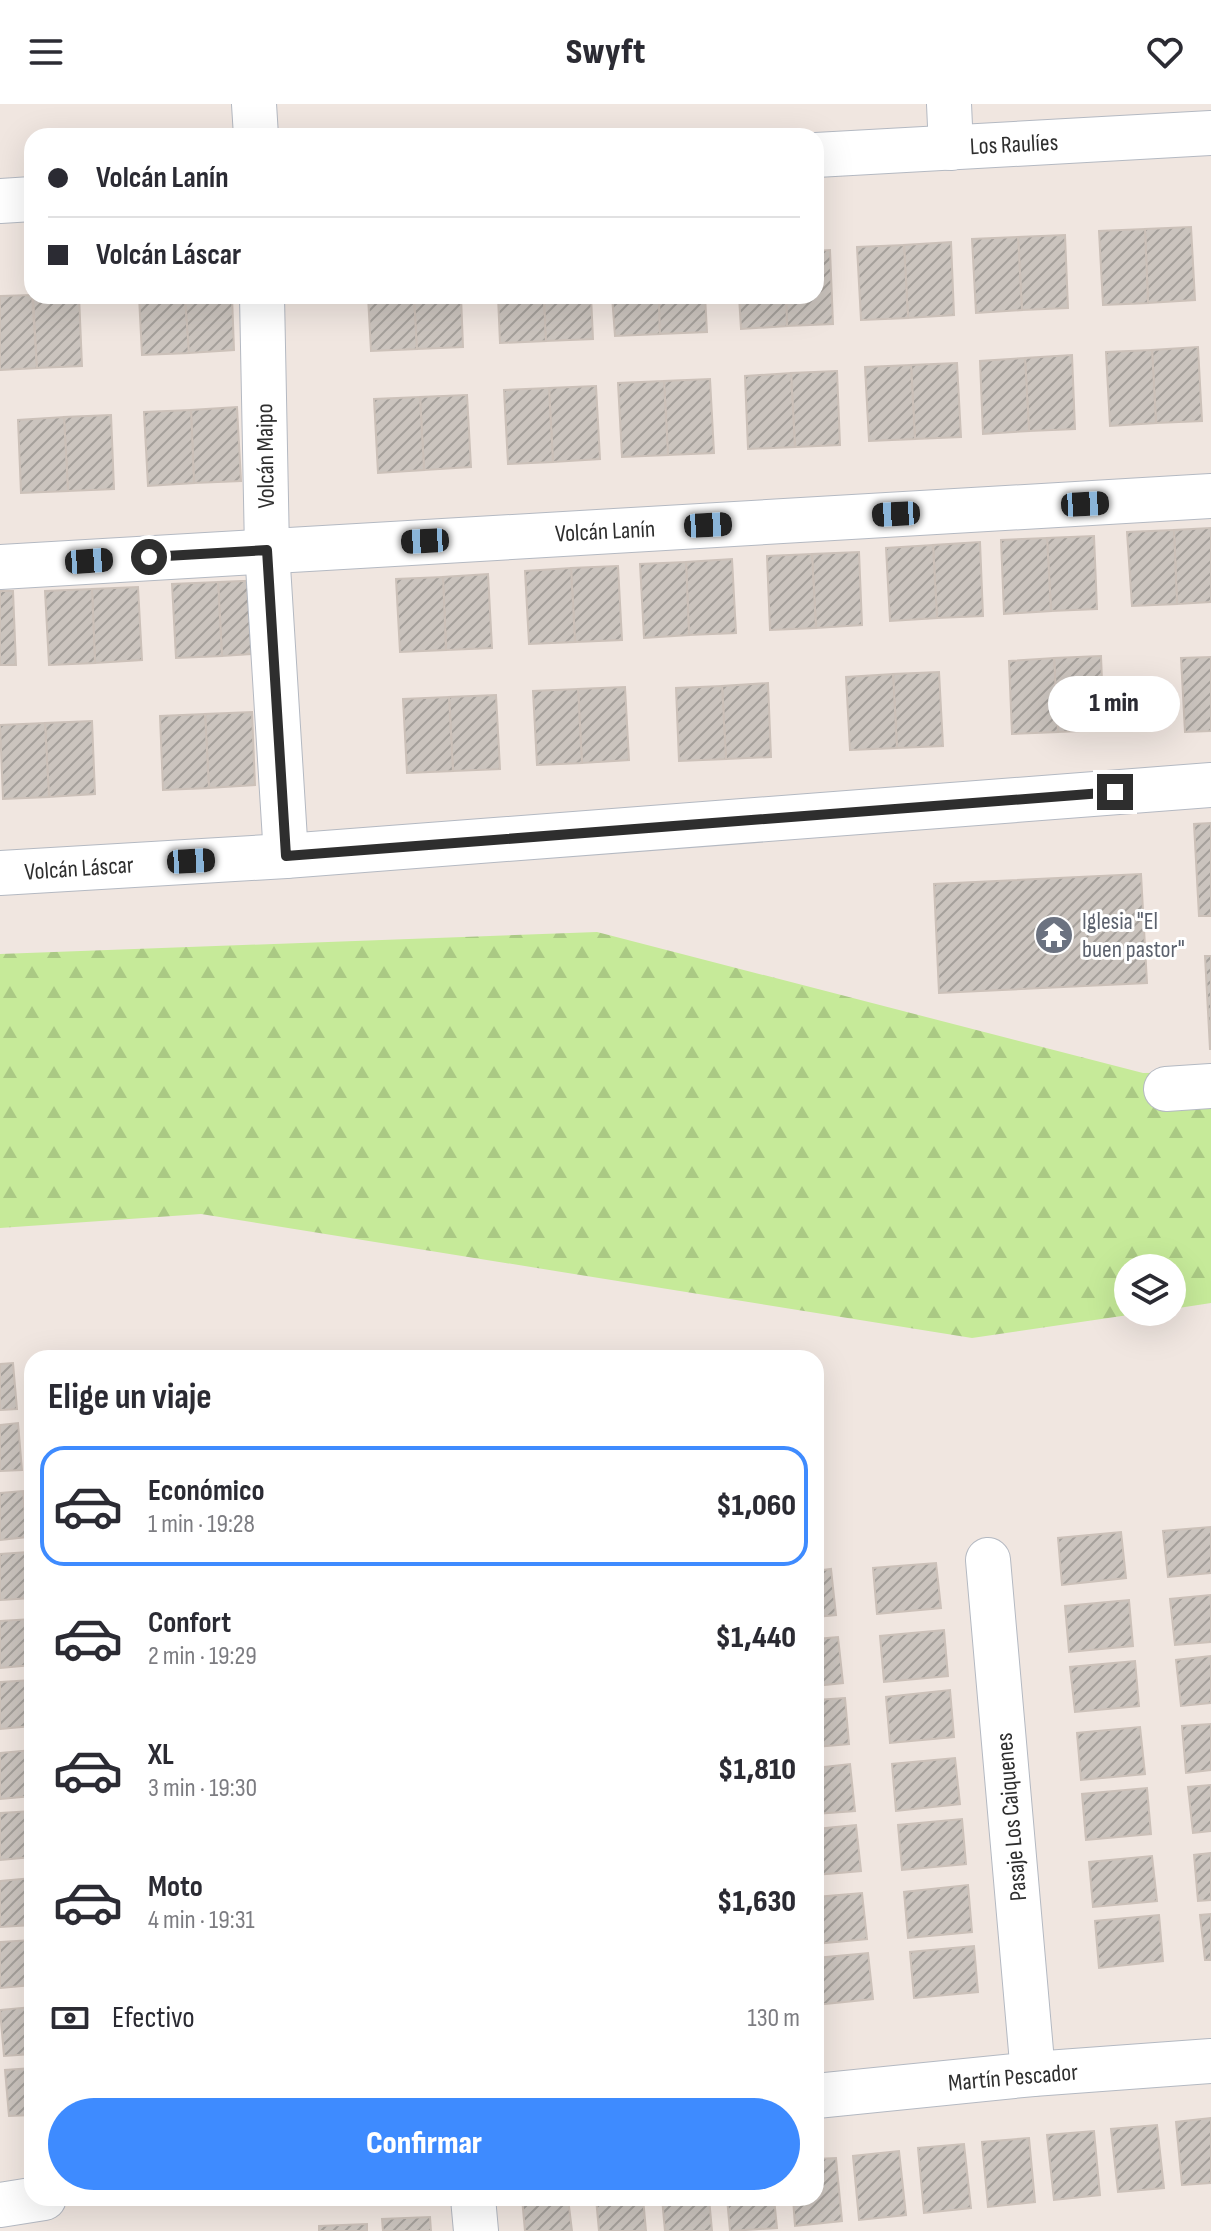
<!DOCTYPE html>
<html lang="es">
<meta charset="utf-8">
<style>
:root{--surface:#fff;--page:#f2f2f3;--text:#2b2b33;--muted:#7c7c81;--line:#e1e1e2;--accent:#3e8bff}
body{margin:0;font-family:"Sofia Sans Condensed",sans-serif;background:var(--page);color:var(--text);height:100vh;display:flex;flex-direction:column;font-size:30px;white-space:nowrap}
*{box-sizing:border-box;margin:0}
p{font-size:26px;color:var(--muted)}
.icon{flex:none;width:44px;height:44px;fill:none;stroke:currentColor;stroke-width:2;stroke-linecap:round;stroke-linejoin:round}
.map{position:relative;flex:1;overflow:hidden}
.side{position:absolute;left:24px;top:1246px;width:800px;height:856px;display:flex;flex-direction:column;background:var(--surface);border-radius:24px;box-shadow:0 8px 32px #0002}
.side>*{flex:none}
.guide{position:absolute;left:24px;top:24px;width:800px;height:176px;border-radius:24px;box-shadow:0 8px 32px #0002;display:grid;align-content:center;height:176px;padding:0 24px;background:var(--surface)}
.buttons{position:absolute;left:1114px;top:1150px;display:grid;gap:16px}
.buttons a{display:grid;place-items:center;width:72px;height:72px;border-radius:50%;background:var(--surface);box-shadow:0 8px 32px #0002;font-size:40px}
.end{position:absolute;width:36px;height:36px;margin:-18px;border:10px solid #2e2e2e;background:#fff;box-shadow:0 0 0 4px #fff}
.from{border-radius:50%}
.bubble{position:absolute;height:56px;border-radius:28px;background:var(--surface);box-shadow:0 8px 32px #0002;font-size:26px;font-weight:800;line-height:56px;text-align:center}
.car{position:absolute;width:24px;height:48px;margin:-24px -12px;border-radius:10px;box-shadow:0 0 6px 2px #0007;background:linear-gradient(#222 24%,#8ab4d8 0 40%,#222 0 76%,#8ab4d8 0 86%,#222 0)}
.guide b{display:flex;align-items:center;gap:28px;height:76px;font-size:30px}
.guide b+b{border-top:2px solid var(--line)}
.guide i{width:20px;height:20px;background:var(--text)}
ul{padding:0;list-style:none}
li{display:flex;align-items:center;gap:24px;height:120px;margin:0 16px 12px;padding:0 8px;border:4px solid transparent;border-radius:24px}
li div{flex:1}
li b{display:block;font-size:30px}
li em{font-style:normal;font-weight:800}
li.current{border-color:var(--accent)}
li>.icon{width:72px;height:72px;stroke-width:1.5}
h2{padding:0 24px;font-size:36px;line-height:96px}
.pay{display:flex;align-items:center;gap:20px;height:88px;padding:0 24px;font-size:30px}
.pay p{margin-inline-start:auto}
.action{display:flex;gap:16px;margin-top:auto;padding:16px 24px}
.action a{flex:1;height:92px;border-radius:48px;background:var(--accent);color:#fff;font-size:32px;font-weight:800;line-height:92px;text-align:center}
header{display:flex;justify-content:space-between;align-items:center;height:104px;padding:0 24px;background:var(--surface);font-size:36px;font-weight:800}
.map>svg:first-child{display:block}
.forest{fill:url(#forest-firs)}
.building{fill:url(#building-hatch);stroke:#ccc1b9;stroke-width:2}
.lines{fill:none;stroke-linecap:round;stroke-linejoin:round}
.minor-casing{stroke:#b4b9c2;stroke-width:46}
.minor{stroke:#fff;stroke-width:44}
.route{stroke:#2e2e2e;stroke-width:10}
.labels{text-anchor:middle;stroke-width:6;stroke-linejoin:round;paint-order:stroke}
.street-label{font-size:24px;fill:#2e2e2e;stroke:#fff}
.worship-label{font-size:24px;fill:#5b616d;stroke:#fff;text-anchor:start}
</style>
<header><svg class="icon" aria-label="menu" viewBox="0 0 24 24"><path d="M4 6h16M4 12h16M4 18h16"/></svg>Swyft<svg class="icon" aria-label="heart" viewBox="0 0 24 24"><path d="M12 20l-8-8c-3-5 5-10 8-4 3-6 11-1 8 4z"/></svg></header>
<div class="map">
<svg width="1211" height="2127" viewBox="0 0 1211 2127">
<defs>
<pattern id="forest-firs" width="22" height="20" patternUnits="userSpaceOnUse" patternTransform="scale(2)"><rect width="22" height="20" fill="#c6ea99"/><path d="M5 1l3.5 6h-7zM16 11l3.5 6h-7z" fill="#aac984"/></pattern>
<pattern id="building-hatch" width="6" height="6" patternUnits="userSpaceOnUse" patternTransform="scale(2)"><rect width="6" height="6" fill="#cbc4be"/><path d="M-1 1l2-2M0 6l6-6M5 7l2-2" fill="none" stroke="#a5a09b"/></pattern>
</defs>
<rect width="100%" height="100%" fill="#f0e6e0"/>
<path class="forest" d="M597,828L1143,969L1211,968V1199L1172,1205V1164H1128V1208H1149L972,1234L201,1110L0,1124V850Z"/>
<g class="building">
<path d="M1191,123L1195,196L1148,199L1145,125Z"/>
<path d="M1145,125L1148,199L1103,201L1099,127Z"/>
<path d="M1065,131L1068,204L1022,206L1018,133Z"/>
<path d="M1018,133L1022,206L976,209L972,135Z"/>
<path d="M951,138L954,211L908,214L904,141Z"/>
<path d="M904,141L908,214L861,216L857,143Z"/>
<path d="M830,146L833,220L787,222L786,192H816V147Z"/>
<path d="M32,191L37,264L0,266V192Z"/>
<path d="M33,192H79L82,262L37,264Z"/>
<path d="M139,192H185L189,249L142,251Z"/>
<path d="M185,192H232L234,246L189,249Z"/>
<path d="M368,192H414L417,245L371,247Z"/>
<path d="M414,192H461L463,243L417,245Z"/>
<path d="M498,192H544L546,237L500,239Z"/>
<path d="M544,192H591L593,235L546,237Z"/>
<path d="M612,192H659L660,230L615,232Z"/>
<path d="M659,192H705L707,228L660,230Z"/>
<path d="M739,192H786L787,222L741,225Z"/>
<path d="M1198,243L1202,317L1156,319L1152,246Z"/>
<path d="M1152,246L1156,319L1110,322L1106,248Z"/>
<path d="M1072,251L1075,325L1029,327L1025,254Z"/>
<path d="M1025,254L1029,327L983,330L980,257Z"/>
<path d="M957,259L961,333L915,335L911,261Z"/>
<path d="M911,261L915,335L869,337L865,263Z"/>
<path d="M837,267L840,341L795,343L791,269Z"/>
<path d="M791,269L795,343L748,345L745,272Z"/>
<path d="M710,275L714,349L668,351L664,277Z"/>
<path d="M664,277L668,351L622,353L618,279Z"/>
<path d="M596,282L600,355L553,358L549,284Z"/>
<path d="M549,284L553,358L508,360L504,286Z"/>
<path d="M467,291L471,363L424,366L420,293Z"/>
<path d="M420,293L424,366L378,369L374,295Z"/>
<path d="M237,303L241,377L194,379L191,306Z"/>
<path d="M191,306L194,379L148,382L144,308Z"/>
<path d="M111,311L114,385L68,387L64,313Z"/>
<path d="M64,313L68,387L21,389L18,316Z"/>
<path d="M1211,424V498L1177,500L1174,426Z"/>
<path d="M1174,426L1177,500L1132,502L1127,428Z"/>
<path d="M1094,432L1097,505L1051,507L1047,434Z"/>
<path d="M1047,434L1051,507L1004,510L1001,436Z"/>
<path d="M980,438L983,512L937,514L933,441Z"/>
<path d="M933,441L937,514L890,517L886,444Z"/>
<path d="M859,448L862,521L816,524L812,450Z"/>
<path d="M812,450L816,524L770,526L767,452Z"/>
<path d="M732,455L736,529L689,531L686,458Z"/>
<path d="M686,458L689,531L644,534L640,460Z"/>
<path d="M618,462L622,536L575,538L571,464Z"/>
<path d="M571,464L575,538L529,540L525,467Z"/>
<path d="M488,470L492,544L446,546L443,473Z"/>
<path d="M443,473L446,546L400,548L396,475Z"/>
<path d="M265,476L268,549L222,552L218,478Z"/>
<path d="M218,478L222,552L176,554L172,480Z"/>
<path d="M138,483L142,556L95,559L92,485Z"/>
<path d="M92,485L95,559L49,561L45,487Z"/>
<path d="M0,487H13L16,561H0Z"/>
<path d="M1101,552L1104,626L1058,628L1054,554Z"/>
<path d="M1211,553V627L1185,628L1181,554Z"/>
<path d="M1054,554L1058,628L1012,630L1009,557Z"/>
<path d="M939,568L943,642L897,644L893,570Z"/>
<path d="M893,570L897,644L850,646L846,573Z"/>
<path d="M768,579L771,653L726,655L722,582Z"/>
<path d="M722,582L726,655L679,657L676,584Z"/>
<path d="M625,583L629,656L582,659L578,585Z"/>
<path d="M578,585L582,659L537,661L533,587Z"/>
<path d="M496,591L500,665L453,667L449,593Z"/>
<path d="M449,593L453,667L407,669L403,595Z"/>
<path d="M252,608L255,681L209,684L205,610Z"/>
<path d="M205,610L209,684L163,686L160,612Z"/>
<path d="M92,617L95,690L49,693L45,619Z"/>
<path d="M45,619L49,693L3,695L0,621Z"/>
<path d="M1211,719V812H1199L1194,720Z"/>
<path d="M1141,770L1147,879L939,889L934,780Z"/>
<path d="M1205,852H1211V945H1210Z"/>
<path d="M13,1259L17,1305L0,1306V1260Z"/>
<path d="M18,1319L22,1366L0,1367V1321Z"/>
<path d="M23,1387L27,1433L0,1436V1389Z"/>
<path d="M1211,1423V1469L1168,1473L1163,1427Z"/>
<path d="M1121,1428L1126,1474L1062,1481L1058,1434Z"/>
<path d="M28,1448L32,1494L0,1496V1450Z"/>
<path d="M936,1459L941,1504L877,1510L873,1464Z"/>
<path d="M831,1465L836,1511L816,1513V1467Z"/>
<path d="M1211,1491V1538L1175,1541L1170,1495Z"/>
<path d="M1129,1496L1133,1542L1069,1548L1065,1502Z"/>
<path d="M32,1515V1561L0,1564V1517Z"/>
<path d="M944,1526L948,1572L884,1578L880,1532Z"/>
<path d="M838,1533L843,1579L816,1582V1535Z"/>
<path d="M1211,1552V1599L1181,1602L1176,1556Z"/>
<path d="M1135,1557L1139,1602L1075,1608L1070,1563Z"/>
<path d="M32,1576V1622L0,1625V1578Z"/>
<path d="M950,1586L954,1633L890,1639L886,1593Z"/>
<path d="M845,1594L849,1640L816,1643V1596Z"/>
<path d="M1211,1620V1666L1186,1669L1182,1622Z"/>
<path d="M1140,1623L1145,1670L1081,1676L1077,1629Z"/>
<path d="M32,1646V1692L0,1695V1649Z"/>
<path d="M955,1654L960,1700L896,1707L892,1660Z"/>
<path d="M850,1660L855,1707L816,1710V1664Z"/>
<path d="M1211,1681V1727L1193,1729L1188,1683Z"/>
<path d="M1147,1684L1151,1730L1086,1736L1082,1690Z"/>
<path d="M32,1707V1753L0,1756V1709Z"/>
<path d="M962,1715L966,1760L902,1766L898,1721Z"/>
<path d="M856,1721L861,1767L816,1771V1725Z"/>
<path d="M1211,1749V1796L1198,1797L1194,1751Z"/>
<path d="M1152,1752L1157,1797L1093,1803L1089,1758Z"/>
<path d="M32,1774V1821L0,1823V1777Z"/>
<path d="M968,1781L972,1828L908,1834L904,1788Z"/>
<path d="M862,1789L867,1835L816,1840V1793Z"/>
<path d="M1211,1810V1856H1205L1200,1811Z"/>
<path d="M1159,1811L1163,1857L1099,1864L1095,1817Z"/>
<path d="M32,1836V1881L0,1884V1838Z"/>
<path d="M974,1842L978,1888L914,1894L910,1848Z"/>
<path d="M868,1849L873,1895L816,1901V1854Z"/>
<path d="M32,1903V1950L4,1952L0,1906Z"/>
<path d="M32,1964V2011L9,2012L5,1966Z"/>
<path d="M1211,2014V2079L1182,2081L1176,2018Z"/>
<path d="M1157,2021L1164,2084L1118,2088L1111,2025Z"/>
<path d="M1094,2027L1100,2091L1054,2096L1047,2031Z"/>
<path d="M1029,2034L1035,2098L988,2103L982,2038Z"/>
<path d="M964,2040L971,2104L924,2109L918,2044Z"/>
<path d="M899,2047L906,2111L859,2116L853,2052Z"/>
<path d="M836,2054L842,2117L795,2122L793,2094H816V2055Z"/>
<path d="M522,2094H568L572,2127H525Z"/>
<path d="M596,2094H643L646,2127H599Z"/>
<path d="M662,2094H709L712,2127H665Z"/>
<path d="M727,2094H774L777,2124L730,2127Z"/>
<path d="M430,2113L431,2127H383L382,2115Z"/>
<path d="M367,2120V2127H319V2122Z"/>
</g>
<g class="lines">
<g class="minor-casing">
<g id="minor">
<path d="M254,0L256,32"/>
<path d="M949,0L951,44"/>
<path d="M816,51L1211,29"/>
<path d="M0,97L32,95"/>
<path d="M262,192L267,446L286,752"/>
<path d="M0,463L1211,392"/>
<path d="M0,769L286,752L1211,681"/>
<path d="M1166,985L1211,982"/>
<path d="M988,1456L1033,1970"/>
<path d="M816,1992L1033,1970L1211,1957"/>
<path d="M473,2094L476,2127"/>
<path d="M0,2101L44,2094"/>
</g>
</g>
<use href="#minor" class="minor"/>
</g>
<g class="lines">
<path class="route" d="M149,453L267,446L286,752L1115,688"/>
</g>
<defs>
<g id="temple-disc" transform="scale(2)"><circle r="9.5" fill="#6b7280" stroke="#fff"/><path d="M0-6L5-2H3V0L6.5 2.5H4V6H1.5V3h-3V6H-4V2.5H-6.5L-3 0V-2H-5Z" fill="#fff"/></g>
</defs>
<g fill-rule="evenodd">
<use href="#temple-disc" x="1054" y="831"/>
</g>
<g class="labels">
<g class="street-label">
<text transform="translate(1014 40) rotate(-3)" y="8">Los Raulíes</text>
<text transform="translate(265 352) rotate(-91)" y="8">Volcán Maipo</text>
<text transform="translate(605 427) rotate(-3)" y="8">Volcán Lanín</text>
<text transform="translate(79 764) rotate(-4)" y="8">Volcán Láscar</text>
<text transform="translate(1011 1713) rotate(-95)" y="8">Pasaje Los Caiquenes</text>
<text transform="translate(1013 1973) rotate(-5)" y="8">Martín Pescador</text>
</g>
<g class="worship-label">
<text x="1082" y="825">Iglesia "El<tspan x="1082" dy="28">buen pastor"</tspan></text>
</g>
</g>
</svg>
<div class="buttons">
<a><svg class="icon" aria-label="layers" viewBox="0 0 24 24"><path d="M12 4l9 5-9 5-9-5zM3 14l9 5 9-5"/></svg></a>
</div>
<i class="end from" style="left:149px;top:453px"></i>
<i class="end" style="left:1115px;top:688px"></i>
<div class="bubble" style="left:1048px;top:572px;width:132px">1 min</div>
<i class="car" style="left:1085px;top:400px;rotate:87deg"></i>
<i class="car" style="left:896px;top:410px;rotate:267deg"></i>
<i class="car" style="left:708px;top:421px;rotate:87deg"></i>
<i class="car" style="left:425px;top:437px;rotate:267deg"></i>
<i class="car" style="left:89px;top:457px;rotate:86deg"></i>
<i class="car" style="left:191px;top:757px;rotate:87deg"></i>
<div class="guide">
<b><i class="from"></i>Volcán Lanín</b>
<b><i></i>Volcán Láscar</b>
</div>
<section class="side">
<h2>Elige un viaje</h2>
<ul>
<li class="current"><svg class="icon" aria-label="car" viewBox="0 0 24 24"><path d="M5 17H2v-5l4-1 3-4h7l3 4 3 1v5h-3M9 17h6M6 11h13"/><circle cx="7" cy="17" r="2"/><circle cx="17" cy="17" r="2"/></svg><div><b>Económico</b><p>1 min · 19:28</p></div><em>$1,060</em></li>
<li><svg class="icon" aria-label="car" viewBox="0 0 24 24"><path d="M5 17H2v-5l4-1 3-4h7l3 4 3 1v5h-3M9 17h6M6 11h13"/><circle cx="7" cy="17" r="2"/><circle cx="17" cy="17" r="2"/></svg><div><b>Confort</b><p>2 min · 19:29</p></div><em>$1,440</em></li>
<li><svg class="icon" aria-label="car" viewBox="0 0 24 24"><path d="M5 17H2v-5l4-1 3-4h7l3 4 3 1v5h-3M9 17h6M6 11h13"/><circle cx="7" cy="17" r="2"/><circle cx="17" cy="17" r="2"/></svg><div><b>XL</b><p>3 min · 19:30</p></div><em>$1,810</em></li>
<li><svg class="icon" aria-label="car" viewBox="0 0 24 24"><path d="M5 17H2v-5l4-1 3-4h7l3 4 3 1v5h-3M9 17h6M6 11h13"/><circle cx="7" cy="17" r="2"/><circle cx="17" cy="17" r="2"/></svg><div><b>Moto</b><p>4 min · 19:31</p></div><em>$1,630</em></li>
</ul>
<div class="pay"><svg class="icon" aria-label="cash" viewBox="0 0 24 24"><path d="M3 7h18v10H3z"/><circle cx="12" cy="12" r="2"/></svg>Efectivo<p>130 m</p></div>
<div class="action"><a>Confirmar</a></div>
</section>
</div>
